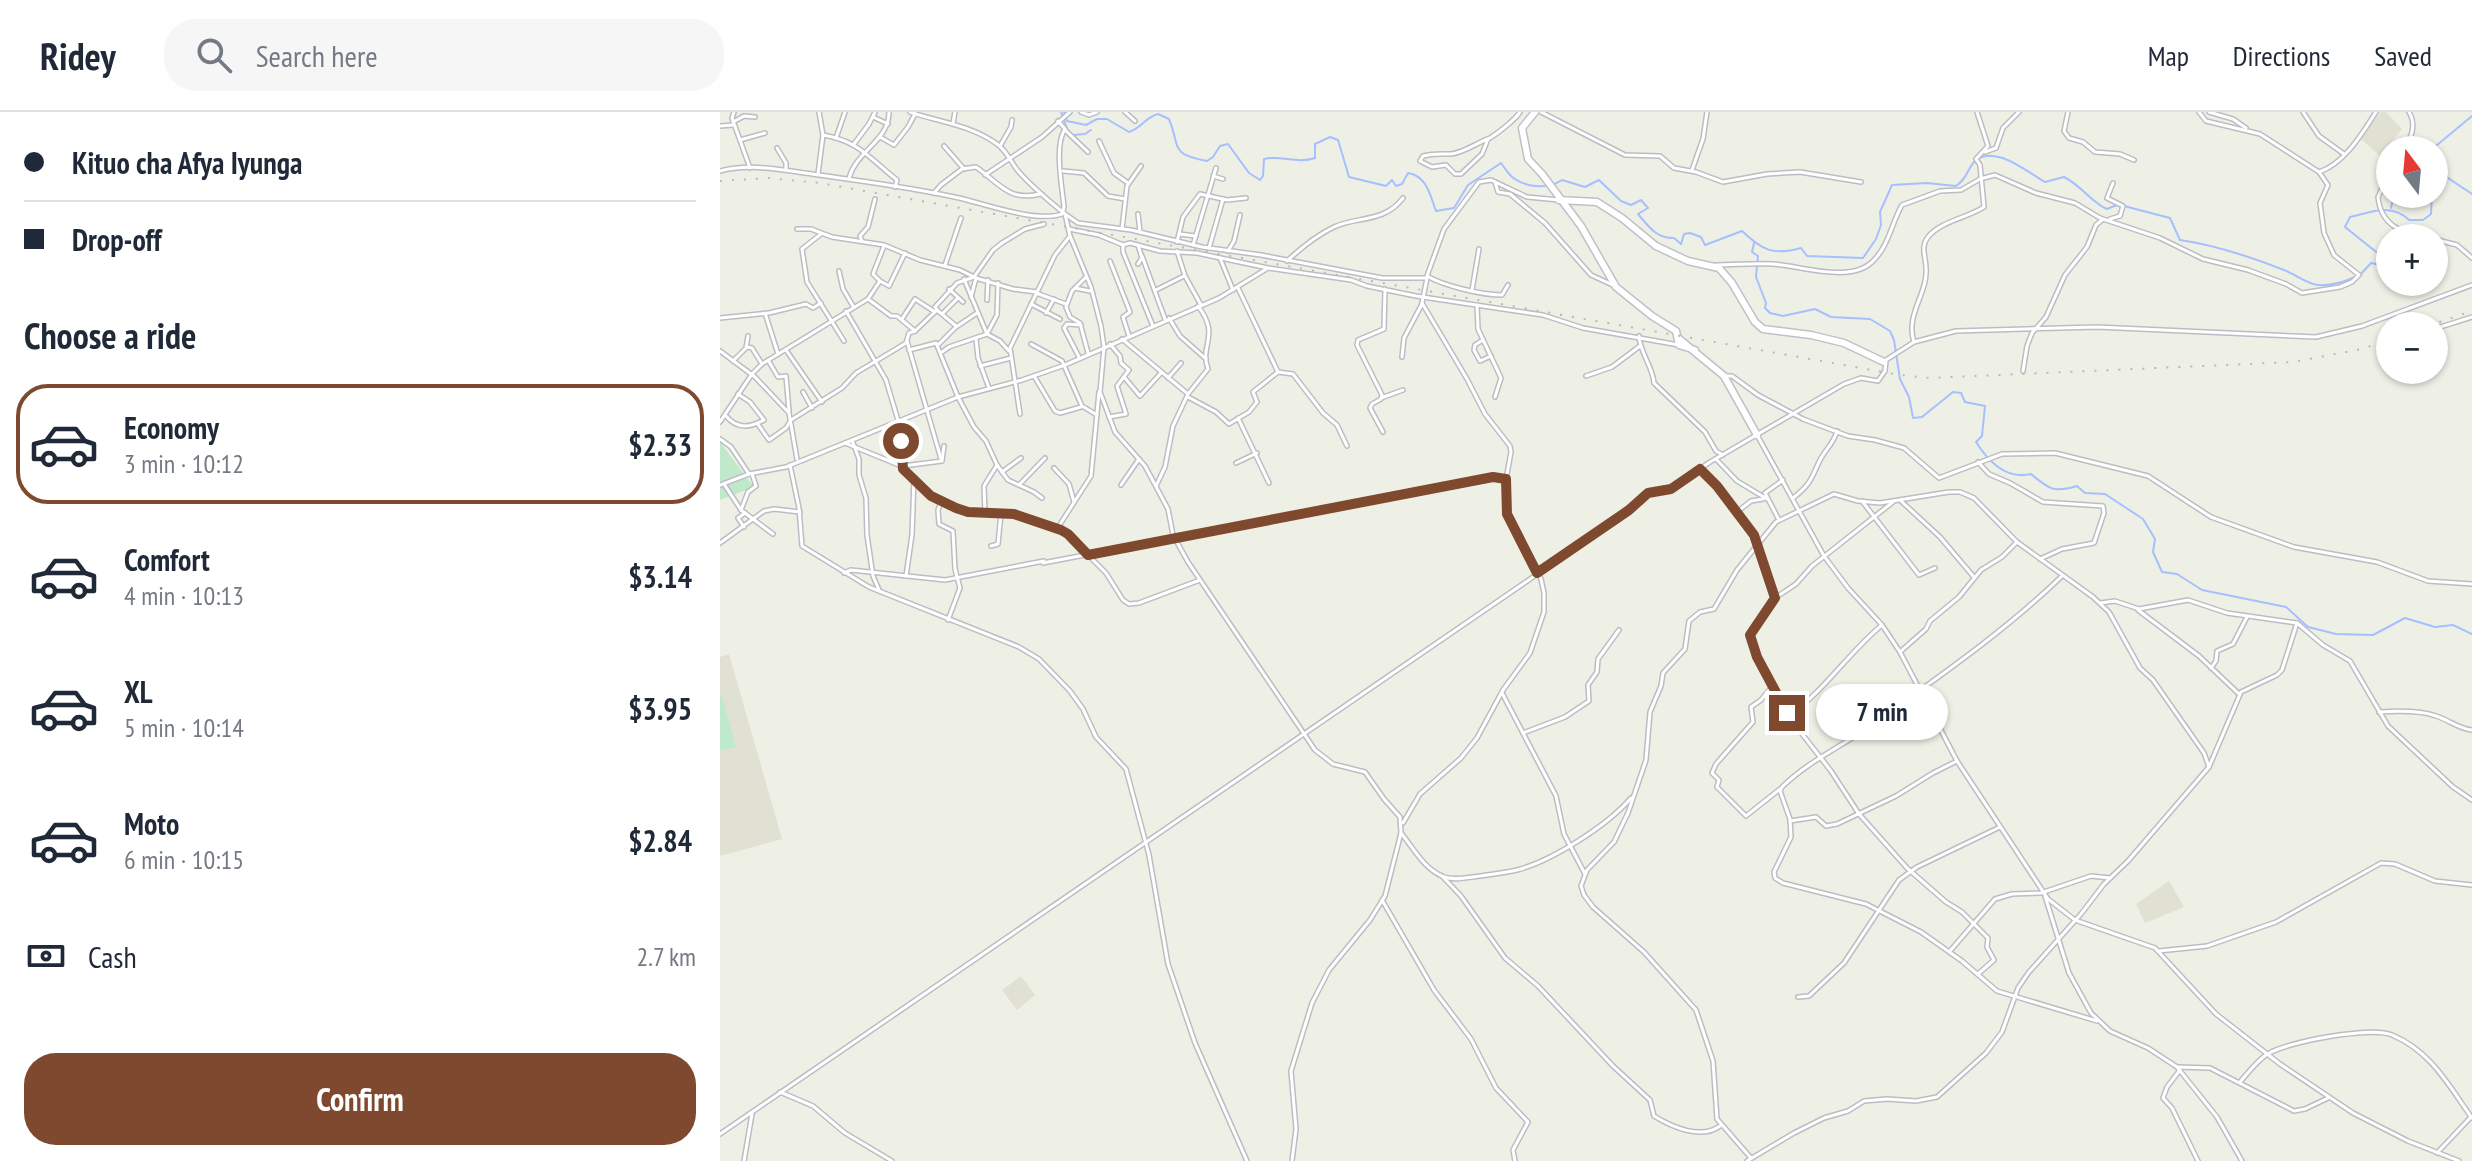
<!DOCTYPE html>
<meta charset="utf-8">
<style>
:root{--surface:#fff;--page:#f6f6f7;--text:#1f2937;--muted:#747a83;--line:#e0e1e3;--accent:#7f492f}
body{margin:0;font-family:"PT Sans Narrow",sans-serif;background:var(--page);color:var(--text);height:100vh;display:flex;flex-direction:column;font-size:30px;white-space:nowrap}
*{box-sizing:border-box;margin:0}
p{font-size:26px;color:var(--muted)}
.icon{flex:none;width:44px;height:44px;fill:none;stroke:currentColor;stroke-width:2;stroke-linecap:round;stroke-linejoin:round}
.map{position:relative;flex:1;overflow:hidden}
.sheet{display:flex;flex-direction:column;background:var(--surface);width:720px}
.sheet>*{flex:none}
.banner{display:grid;align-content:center;height:176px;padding:0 24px;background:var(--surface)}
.needle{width:52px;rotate:344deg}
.fabs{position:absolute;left:1656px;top:24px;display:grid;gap:16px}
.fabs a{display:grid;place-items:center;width:72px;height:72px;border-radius:50%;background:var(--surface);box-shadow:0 2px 6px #0004;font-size:40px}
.end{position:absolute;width:36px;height:36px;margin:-18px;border:10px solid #7f492f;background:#fff;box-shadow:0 0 0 4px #fff}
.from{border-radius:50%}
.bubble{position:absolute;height:56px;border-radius:28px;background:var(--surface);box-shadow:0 2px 6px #0004;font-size:26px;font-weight:700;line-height:56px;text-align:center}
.banner b{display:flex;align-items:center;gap:28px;height:76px;font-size:30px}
.banner b+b{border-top:2px solid var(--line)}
.banner i{width:20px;height:20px;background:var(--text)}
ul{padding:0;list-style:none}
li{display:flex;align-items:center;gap:24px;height:120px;margin:0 16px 12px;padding:0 8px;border:4px solid transparent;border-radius:32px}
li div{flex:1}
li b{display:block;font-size:30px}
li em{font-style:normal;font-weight:700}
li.active{border-color:var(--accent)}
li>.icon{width:72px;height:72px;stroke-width:1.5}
h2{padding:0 24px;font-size:36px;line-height:96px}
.pay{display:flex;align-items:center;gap:20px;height:88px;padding:0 24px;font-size:30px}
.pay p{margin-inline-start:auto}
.cta{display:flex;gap:16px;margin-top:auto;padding:16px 24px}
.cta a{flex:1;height:92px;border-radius:32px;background:var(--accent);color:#fff;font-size:32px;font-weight:700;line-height:92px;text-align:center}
header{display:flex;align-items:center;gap:48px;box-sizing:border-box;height:112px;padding:0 40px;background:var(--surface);border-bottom:2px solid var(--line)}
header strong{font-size:38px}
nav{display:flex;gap:44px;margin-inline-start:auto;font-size:28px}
.search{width:560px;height:72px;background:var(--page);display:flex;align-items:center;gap:20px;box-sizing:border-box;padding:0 28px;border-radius:32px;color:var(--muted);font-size:30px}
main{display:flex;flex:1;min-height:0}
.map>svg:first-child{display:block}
.education{fill:#e0e0d3}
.green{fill:#c0e9cc}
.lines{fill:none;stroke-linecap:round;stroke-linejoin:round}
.stream{stroke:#a6bfff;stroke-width:2}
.street-casing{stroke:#bcbdc4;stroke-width:6}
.secondary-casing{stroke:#bfc0c9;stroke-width:9}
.street{stroke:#fff;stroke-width:3}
.secondary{stroke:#fff;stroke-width:6}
.rail{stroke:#b8b8b9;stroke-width:2;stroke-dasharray:2 10;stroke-linecap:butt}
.route{stroke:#7f492f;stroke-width:10}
</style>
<header>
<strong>Ridey</strong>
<div class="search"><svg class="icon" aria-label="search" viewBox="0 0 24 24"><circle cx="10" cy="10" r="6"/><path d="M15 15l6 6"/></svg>Search here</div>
<nav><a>Map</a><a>Directions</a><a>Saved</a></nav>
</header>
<main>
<section class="sheet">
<div class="banner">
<b><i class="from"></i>Kituo cha Afya Iyunga</b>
<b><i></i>Drop-off</b>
</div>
<h2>Choose a ride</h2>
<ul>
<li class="active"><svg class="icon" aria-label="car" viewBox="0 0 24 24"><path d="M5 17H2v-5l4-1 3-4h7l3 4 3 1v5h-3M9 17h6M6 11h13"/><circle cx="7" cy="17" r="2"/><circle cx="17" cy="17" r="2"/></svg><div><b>Economy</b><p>3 min · 10:12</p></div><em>$2.33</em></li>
<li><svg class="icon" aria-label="car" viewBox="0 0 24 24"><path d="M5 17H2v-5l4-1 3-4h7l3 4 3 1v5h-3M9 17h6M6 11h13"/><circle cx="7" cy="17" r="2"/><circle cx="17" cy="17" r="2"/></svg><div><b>Comfort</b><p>4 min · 10:13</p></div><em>$3.14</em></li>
<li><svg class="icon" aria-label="car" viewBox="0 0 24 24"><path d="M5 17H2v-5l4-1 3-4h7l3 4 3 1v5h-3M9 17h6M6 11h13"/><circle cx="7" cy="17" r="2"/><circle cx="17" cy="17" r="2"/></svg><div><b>XL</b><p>5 min · 10:14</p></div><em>$3.95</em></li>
<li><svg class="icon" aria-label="car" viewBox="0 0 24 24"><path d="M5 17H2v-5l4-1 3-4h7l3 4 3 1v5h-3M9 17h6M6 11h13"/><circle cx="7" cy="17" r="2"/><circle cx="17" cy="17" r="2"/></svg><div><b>Moto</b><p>6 min · 10:15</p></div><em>$2.84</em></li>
</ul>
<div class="pay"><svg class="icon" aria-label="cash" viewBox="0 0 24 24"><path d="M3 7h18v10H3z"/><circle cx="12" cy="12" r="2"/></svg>Cash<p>2.7 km</p></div>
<div class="cta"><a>Confirm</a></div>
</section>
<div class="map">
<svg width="1752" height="1049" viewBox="0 0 1752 1049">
<rect width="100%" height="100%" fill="#eff0e5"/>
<g class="education">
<path d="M1661,0H1666L1682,17L1660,44L1640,26Z"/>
<path d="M9,542L62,727L0,744V545Z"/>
<path d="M1449,769L1464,795L1425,811L1416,792Z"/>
<path d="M301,864L315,883L297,898L282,878Z"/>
</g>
<g class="green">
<path d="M0,330L34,375L0,388Z"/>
<path d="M2,584L16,635L0,639V585Z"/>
</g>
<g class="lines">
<g class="stream">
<path d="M341,0L348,19"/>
<path d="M344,0L347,9L366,13L377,7H387L409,20C422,16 424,6 438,2L449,7C461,36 449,42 487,49L493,45L500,34L508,32L529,61L540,68L543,64L544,47C561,43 577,52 595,46V32L610,25L618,28L629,65L666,74L672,68L676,74L682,72L688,61C707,64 710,83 716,99L734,96L748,73L781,51C785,56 789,64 795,67C808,76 829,77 842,68L865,75L879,68L901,89L911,93L921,88L928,96L918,102C929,115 936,126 954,126L961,132L964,122L970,121L981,125L985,133L1022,119C1042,138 1053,144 1081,136L1087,144L1143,146L1156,127L1161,113L1160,100L1172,73L1207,71L1236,74C1248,66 1247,57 1255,49C1275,32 1307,60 1325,70L1344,65C1362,74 1372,91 1387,97L1397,93"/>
<path d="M353,23L365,22L371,18"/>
<path d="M1711,38L1752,4"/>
<path d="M1714,69L1725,64L1752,82"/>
<path d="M1404,94L1450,106L1460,128C1495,133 1531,145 1564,158C1575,162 1587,172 1598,173C1611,174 1624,170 1635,165"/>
<path d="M1671,96L1674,82"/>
<path d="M1034,131L1032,140L1038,144L1036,165L1046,191L1045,196L1050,201L1063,204L1095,197L1111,205L1150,207L1170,219L1174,228L1180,267L1189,285L1193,306L1202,305L1233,280L1241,281L1245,290L1265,294L1262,324L1256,330C1268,349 1286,368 1311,362C1329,377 1333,381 1357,374L1365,381L1385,382L1423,407L1435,427L1433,440L1442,460L1457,462L1482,478L1566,495L1588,515L1616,522L1653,523L1685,506L1715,515L1733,513L1752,522"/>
<path d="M1641,162L1651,151L1660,153V143L1625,115L1630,105C1652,100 1671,91 1689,108H1703L1711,102L1712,82"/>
</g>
<g class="street-casing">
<g id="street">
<path d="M14,0L12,6L30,56"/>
<path d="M190,0C219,10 251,13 277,32C288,40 291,51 299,60C313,76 329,89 345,102L350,124L371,175L381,214L384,235L380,280L395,320L425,354L448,397L453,423L468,450L595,638L613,652L645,660L664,687L680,705L681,721L665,784L650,808L609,858L592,891L571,959L576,1017L572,1049"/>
<path d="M361,0L369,3L377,0"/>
<path d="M405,0L415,9"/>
<path d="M821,0L905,43L940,44L954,56L976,60L1003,70L1047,62L1080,60L1141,70"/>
<path d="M1348,0L1344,19L1349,26L1363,30L1375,40L1400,42L1414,48"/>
<path d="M1479,0L1486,9L1540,22L1599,60C1624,52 1642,22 1656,0"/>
<path d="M1489,0L1513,7L1526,16"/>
<path d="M1583,0L1599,24L1624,42"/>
<path d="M153,5L168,12"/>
<path d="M13,10L24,4L35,5"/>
<path d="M233,11L235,0"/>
<path d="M0,14L14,13"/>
<path d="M345,18L368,40"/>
<path d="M103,23C139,29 149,46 177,68L175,75"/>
<path d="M160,25L174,33L188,15L195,2"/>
<path d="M116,26L125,0"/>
<path d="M768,27L762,42L741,62H735L726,53L712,55L700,49L703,44C714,41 720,42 731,42C744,41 758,30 770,26C778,21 796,7 800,0"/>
<path d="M20,28L45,21"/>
<path d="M379,29L394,61L408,71"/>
<path d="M134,32L149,12L155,0"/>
<path d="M224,34L244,57"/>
<path d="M280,34L291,15L292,8"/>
<path d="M57,36L66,51V58"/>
<path d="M1684,38C1691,26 1697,13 1689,0"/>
<path d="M1265,40L1276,36L1283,16L1299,0"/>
<path d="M972,58L983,27L987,0"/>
<path d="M0,59C29,51 62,58 92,62C141,69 191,75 239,86C265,92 317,111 342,102L344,95C342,74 334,33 345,17L338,9"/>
<path d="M343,59L364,61L388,84L405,87"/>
<path d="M1670,60L1658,85C1661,114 1682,121 1707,126"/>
<path d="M98,62L103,23L99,0"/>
<path d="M265,63L322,25L350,0"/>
<path d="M493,64L503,67"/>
<path d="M129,66C137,38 169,29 169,0"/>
<path d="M775,70L778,80L790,82L825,111L871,163L895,174"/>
<path d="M214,81L221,73L242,57L256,55C279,71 289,90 320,82"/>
<path d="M345,102L358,111L411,118L482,135L541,143L662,166H706"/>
<path d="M418,102L420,120"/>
<path d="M1390,107L1400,104L1403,94L1387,86L1393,71"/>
<path d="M77,117H91L112,125L164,133L200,148L240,158L256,166L293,177L317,180"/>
<path d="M349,117L379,123L403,133L410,131L440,139L477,141L548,156L631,168L647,174L696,184L823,203L863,216L959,233"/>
<path d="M402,117L407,74L421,54"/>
<path d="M101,122L82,137L87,170L124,229"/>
<path d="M459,122L476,124"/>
<path d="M1714,127L1737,133L1752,146"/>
<path d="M142,129L140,124L148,115L155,87"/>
<path d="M457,130L463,105L480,82L507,88L526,86"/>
<path d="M403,133V140L433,214"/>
<path d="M418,133L422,146L418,152"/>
<path d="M473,133L496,56"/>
<path d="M489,136L503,87"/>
<path d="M457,139L465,164L481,193"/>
<path d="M508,139L514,129L520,103"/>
<path d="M422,144L445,207"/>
<path d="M500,146L513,178"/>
<path d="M390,149L410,200L403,205L409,224"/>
<path d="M567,149C581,136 597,123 614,115C638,104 664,111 683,86"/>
<path d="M225,153L241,106"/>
<path d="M996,153C1015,153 1033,151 1052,152C1079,153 1132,173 1154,148C1169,133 1172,110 1182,93L1220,79L1241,78L1260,67L1275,63L1316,81L1355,91L1380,106L1440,126L1483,147L1528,158L1566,172L1582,181L1620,175L1632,170L1639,163L1614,143L1604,121L1600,91L1608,73L1599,60"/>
<path d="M119,159L123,177L133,194"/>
<path d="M707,164C724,174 762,183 782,183L788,173"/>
<path d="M366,165L352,179L346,195L350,205L360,211L368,241"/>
<path d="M244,167L267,222L280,229L289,239"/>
<path d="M160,169L153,162L164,134"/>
<path d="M355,176L370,179"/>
<path d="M229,177L243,190"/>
<path d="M436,178L464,164"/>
<path d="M752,178L759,137"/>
<path d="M316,181L346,192"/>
<path d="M251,185L256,166"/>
<path d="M148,187L171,204H177L195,219"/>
<path d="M267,188L268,168"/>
<path d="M311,192L340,207"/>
<path d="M757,193L758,217L781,266L775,285"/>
<path d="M217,198L236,214"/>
<path d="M126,199L166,268L180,315L183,357"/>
<path d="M45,201L58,242"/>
<path d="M326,201L334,187"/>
<path d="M222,202L238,186"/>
<path d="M0,206L49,201L86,192L93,196L101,191"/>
<path d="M449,206L460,224L486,247"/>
<path d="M182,207L195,187L215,200"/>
<path d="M1714,217L1752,205"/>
<path d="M919,224C920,241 933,255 934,271L985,320L996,339L1003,343"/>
<path d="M256,227L258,246L269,276"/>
<path d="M402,227L468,282"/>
<path d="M763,228L755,233L754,238L760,249L771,244"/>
<path d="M187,229L221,347"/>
<path d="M1194,230C1185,202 1208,182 1206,156C1206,145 1200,135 1208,125C1221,109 1247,106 1264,95L1260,53L1256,47L1268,34L1257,0"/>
<path d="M311,232L342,249L362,294L377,303"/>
<path d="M218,233L236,215L257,201"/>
<path d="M27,235L32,236L42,252"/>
<path d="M66,238L102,290"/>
<path d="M189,238L216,231L238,285L254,315L266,329L277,353L288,368L314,380L322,386"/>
<path d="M0,239L35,265L69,301L77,347"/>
<path d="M222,240L229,235L267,222L277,203L278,171"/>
<path d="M359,245L344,216L347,212L361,213"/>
<path d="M682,245L684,226L702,192"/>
<path d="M48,248L58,265L66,264L69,299"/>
<path d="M13,249L26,236L28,224"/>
<path d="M260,254L291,246"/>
<path d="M1303,259L1307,234L1312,221L1326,205L1345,163L1367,135L1376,113L1382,108"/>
<path d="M558,260L573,262L603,301L617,313L627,334"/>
<path d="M314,264L335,299L340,301L361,295"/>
<path d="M866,264L892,255L920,234"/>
<path d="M1004,264H1012L1038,283L1083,307L1128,324L1155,328L1184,336L1219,366L1282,342L1335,341L1428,364L1491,405L1574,435L1657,450L1708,469L1752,472"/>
<path d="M404,265L420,284L441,261"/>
<path d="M448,266L461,251"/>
<path d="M83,280L92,296"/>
<path d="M468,285L496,300L509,312L529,300L537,290L533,280L558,260L518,176"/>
<path d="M661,286L683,278"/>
<path d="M300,302L290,236L335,143L350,124"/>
<path d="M6,304C17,317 29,316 44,308L30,290L18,282"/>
<path d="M389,305L406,302L397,274L409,258L401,251L400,244L390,232"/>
<path d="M518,306L549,371"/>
<path d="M0,310L32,262L42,252L148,187L160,169L169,174L185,141"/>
<path d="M37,311L49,328L66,316L71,308L122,276L136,261L186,231L189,221L195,219L217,198L215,195L237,171L254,165L273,138L282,131L305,117L324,112"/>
<path d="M663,320L650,296L652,292L661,287L662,283L637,233L638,228L664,217L665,177"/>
<path d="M1037,323L1104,444L1128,476L1162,513L1180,540L1237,649L1328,787L1355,808L1435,836L1496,902L1560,952L1633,1001L1688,1029L1739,1049"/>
<path d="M0,327L11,335L29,362"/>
<path d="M132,328L139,347V363L146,386L147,423L153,464L159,478"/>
<path d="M125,331L179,353L211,384L227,392L248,400L294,402L345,420L386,461L403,488L409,492L419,491L480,468"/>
<path d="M996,347L1017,369L1047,387"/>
<path d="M1258,350L1269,362L1290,371L1323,390L1383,394L1384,401L1374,431L1342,437L1320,447"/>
<path d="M516,351L537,341"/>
<path d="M70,353L79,396L82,434L149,475L299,535L319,547L350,579L363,597L376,625L406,657L429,743L448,852L475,931L527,1049"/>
<path d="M183,354L222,349L224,334"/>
<path d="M334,356L349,372L354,390"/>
<path d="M980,357L997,374L1034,423L1055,486"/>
<path d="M282,360L301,346"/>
<path d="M4,372L21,398L53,422"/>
<path d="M0,373L29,362L66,355L238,285L302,268L345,253L499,186L548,156"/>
<path d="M299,373L325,346"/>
<path d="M401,373L419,347"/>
<path d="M436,374L445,355L453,314L468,282L488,257C479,233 501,224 478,194"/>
<path d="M1073,386C1091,372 1091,367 1100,348C1105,338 1114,331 1117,319"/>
<path d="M1142,389L1199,463L1215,456"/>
<path d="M1181,389L1220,425L1253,464"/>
<path d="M221,390L218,398L219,412L233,419L235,457L240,476L228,508"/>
<path d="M1173,390L1092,454L1076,472L1055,486L1030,523L1037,545L1068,604L1111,659L1139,702L1187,756L1226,790L1242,800L1268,826L1267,835L1274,848L1258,862"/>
<path d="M21,398L28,380L36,374L32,362"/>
<path d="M1017,400L1031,389L1043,387"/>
<path d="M265,401L264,374L277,353"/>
<path d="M1059,408L1045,381L1063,368"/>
<path d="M24,415L18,406L25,401"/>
<path d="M337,417L371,364L379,280"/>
<path d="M0,431L44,399L54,397L80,400"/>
<path d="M271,434L278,432L281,401"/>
<path d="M323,451L773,365L786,367"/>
<path d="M124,461L131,458L225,468L324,449"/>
<path d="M186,464L192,423L194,366"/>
<path d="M1341,465C1284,520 1217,566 1153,612C1123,634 1088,649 1062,675L1060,679L1070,707L1071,725L1054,760L1055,766L1063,771L1146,792L1201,820L1242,849L1277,879L1377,909"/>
<path d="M1380,491L1395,489L1419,497L1468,488L1507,501L1577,511L1603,533L1630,549L1668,614L1733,675L1752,688"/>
<path d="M1418,498L1479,544L1519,582"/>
<path d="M1180,540L1206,517L1210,509L1239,485L1261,458L1282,445L1297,430"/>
<path d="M1491,556L1496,549L1497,539L1513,532L1527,505"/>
<path d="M1053,573L1041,588L1031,595L1033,610L996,652L992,661L999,668L997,675L1026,704L1060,677"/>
<path d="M782,581L836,684L844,722L865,762"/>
<path d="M1659,600C1676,599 1700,598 1716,604C1729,608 1739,617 1752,618"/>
<path d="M1068,604C1105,579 1128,541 1162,513"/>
<path d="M803,621L845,605L869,589L868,573L877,560L878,547L899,518"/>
<path d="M1070,709L1096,705L1106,714L1117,712L1176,684L1213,661L1237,649"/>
<path d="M683,711L700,682L741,646L757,626L783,578L810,541L824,500V481L821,467L801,432L786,399L785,373L791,340L790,334L765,302L747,267L702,191L708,161L724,117L759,70L771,68L807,85L839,88"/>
<path d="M681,721C694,737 704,757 724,765C735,769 749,765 760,764C772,762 785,761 797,758C832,749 888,713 911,686"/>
<path d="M722,764L741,784L785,846L818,874L893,954L930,988L934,1004C952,1015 981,1028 1000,1014"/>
<path d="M1325,784L1349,861L1371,901L1390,919L1428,936L1457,955L1497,1005L1522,1049"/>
<path d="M662,788L714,878L751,927L776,976L808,1010L793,1038L795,1049"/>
<path d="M1230,839L1275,787L1292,782L1321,781L1371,764L1390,766"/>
<path d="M1439,839L1487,834L1556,810L1661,751L1675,752L1715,769L1752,773"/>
<path d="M1078,885L1089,884L1124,851L1179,768L1197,755L1280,715"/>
<path d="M1457,955L1490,956L1574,999L1585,997L1608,986"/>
<path d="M1460,958L1447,975L1443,986L1452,996L1478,1049"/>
<path d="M1520,970C1528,961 1536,950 1546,943C1564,930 1652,914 1672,923C1711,939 1729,974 1752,1006"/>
<path d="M60,980L93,994L125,1021L172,1049"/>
<path d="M0,1022L870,426L913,395L928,381L951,377L990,350L1124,272L1141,266L1158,269L1165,259L1166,248L1194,230L1236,219L1377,215L1596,225L1642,214L1752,173"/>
<path d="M1717,1041L1750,1006"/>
<path d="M1031,1046L997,1007L993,949L976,898L924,840L873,795L864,783L861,774L867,758L894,730L908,701L926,648L930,600L941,574L943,561L965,537L969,509L980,500L994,497L1017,458L1056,410L1114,382L1138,389L1160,391L1229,380H1240L1254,386L1297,430L1373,485L1389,500L1420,556L1433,568L1484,641L1489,655"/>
<path d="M24,1049L32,1002"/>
<path d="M1027,1049L1074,1021L1104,1006L1128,999L1144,989L1167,987L1196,989L1217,985L1266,941L1282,920L1298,876L1309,860L1361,802L1384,772L1408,749L1489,655L1521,580L1557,563L1562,558L1577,511"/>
</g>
</g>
<g class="secondary-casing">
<g id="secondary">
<path d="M815,0L802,16L808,47L822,62L861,114L896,175L932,204L956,219L959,233L975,238"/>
<path d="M839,88L877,90L902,106L936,134L968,149L999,156L1012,171L1035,210L1043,217L1091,223L1124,231L1164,250"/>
<path d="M958,226L1004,264L1037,323"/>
</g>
</g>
<use href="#street" class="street"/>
<use href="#secondary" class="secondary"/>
<g class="rail">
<path d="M0,69L48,66L100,71L1180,263L1210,266L1573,250L1642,237L1670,227"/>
<path d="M1708,214L1752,199"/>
</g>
</g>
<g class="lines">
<path class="route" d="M181,329L183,357L211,384L236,396L248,400L294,402L341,418L348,422L368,443L773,365L786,367L787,402L817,461L909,398L928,381L951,377L980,357L997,374L1034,423L1055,486L1030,523L1037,545L1067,601"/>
</g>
</svg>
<div class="fabs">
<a><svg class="needle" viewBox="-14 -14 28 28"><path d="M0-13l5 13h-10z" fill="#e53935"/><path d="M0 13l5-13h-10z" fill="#747a83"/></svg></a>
<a>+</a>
<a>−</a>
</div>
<i class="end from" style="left:181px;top:329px"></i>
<i class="end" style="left:1067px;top:601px"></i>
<div class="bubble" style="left:1096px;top:572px;width:132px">7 min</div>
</div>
</main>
